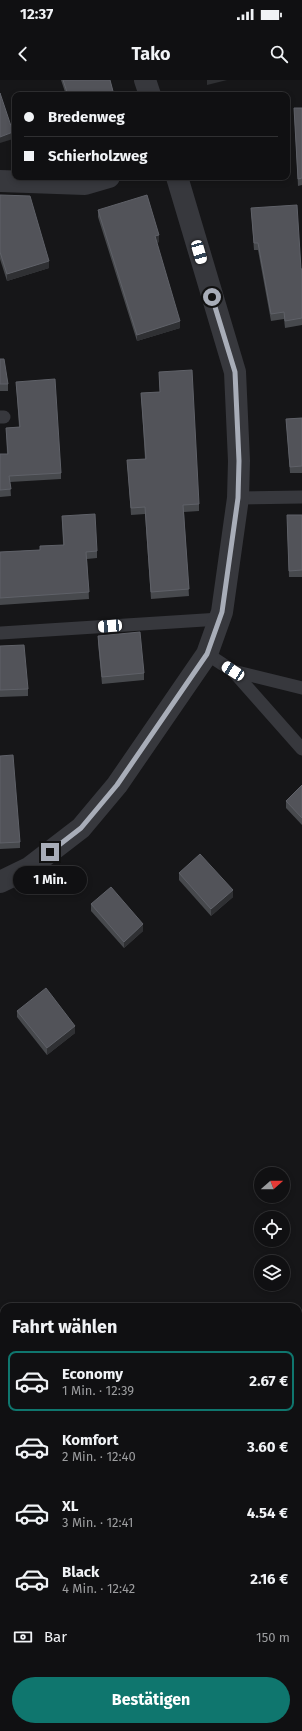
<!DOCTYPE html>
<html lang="de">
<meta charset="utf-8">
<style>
:root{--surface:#101012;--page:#1e1e20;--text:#f1f3f6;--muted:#9c9d9f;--line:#303032;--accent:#0f766e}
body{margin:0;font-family:"Fira Sans",sans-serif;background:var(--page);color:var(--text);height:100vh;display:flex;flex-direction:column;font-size:15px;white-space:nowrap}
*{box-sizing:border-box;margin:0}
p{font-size:13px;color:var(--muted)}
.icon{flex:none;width:22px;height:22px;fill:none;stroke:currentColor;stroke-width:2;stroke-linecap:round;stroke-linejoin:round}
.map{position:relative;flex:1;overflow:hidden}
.drawer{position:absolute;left:0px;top:1223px;width:302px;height:428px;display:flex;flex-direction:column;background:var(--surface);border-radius:12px 12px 0 0;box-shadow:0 2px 6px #0003,0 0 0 1px var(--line)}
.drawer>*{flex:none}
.banner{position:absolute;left:12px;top:12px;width:278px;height:88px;border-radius:8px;box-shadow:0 2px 6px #0003,0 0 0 1px var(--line);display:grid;align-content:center;height:88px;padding:0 12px;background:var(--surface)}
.needle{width:26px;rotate:69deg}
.tools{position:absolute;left:254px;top:1087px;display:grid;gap:8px}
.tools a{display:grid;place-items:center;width:36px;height:36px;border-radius:50%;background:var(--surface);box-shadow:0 2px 6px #0003,0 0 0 1px var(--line);font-size:20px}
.end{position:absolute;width:18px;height:18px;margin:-9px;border:5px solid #a8adb8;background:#111;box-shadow:0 0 0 2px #111}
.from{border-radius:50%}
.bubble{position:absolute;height:28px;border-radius:14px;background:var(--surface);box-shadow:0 2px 6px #0003,0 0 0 1px var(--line);font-size:13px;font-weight:700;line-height:28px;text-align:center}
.car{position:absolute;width:12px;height:24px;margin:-12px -6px;border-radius:5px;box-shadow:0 0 3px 1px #0007;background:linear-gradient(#fff 24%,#345 0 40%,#fff 0 76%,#345 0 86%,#fff 0)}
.banner b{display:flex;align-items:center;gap:14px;height:38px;font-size:15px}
.banner b+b{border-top:1px solid var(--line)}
.banner i{width:10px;height:10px;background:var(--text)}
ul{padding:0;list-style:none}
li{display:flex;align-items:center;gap:12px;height:60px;margin:0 8px 6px;padding:0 4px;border:2px solid transparent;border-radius:8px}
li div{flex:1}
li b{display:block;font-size:15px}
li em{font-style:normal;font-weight:700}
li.current{border-color:var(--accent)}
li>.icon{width:36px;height:36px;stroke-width:1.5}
h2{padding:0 12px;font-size:18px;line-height:48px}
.pay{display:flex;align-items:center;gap:10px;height:44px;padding:0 12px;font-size:15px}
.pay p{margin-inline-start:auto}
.button{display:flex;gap:8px;margin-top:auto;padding:8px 12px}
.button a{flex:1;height:46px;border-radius:24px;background:var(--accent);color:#fff;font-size:16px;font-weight:700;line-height:46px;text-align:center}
.status{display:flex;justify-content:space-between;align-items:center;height:28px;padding:0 20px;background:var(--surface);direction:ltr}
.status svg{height:11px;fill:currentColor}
header{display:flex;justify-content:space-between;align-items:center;height:52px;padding:0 12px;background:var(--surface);font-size:18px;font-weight:700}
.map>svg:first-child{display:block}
.green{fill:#1e261f}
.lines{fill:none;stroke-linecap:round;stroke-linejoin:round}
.stream{stroke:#2c353c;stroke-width:8}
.lane{stroke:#37383d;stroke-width:13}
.street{stroke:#37383d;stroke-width:22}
.wall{fill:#47494d}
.shaded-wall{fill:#2f3033}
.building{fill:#525359;stroke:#5f6168}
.route{stroke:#a8adb8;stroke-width:5}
</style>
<div class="status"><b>12:37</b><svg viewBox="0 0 49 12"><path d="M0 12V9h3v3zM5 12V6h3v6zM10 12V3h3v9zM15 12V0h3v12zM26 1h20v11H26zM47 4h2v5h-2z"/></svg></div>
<header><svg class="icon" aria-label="back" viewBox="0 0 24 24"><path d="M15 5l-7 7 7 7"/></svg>Tako<svg class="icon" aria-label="search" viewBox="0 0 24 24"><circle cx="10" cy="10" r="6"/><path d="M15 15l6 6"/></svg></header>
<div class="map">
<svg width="302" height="1651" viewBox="0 0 302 1651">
<rect width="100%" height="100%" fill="#161618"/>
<path class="green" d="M302,1264V1651H0V1420L4,1419V1647H298V1266Z"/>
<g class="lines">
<g class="stream">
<path d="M0,1619L4,1621"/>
<path d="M60,1647L68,1651"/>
</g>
<g class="lane">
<path d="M0,337H4"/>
<path d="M238,418L302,417"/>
<path d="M1,553L220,539"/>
<path d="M207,574L233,591L302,608"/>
<path d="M233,591L302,669"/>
</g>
<g class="street">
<path d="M145,0L150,15"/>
<path d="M0,101L85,104L109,97"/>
<path d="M0,802L29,788L81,748L117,705L207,574L222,532L238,418L239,381L235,292L177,97"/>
</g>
</g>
<g class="wall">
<path d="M61,0H110L114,15H66Z"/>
<path d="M294,28H302V105L298,106Z"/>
<path d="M0,115L49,188L7,201L0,179Z"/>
<path d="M251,128L301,189H302V245L285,248L284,239L271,241L258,170H254Z"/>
<path d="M98,130L159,162L156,163L180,248L137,261L98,137Z"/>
<path d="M0,279L8,304V311H0Z"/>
<path d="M159,292L199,424V431L184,432L189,516L151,519L145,434L131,435L127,380L145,379L141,313L160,312Z"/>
<path d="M16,302L61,393V399L10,402L11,416L0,417V374H7L6,348L19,347Z"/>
<path d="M302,338V393H290L286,339Z"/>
<path d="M302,435V497H289L287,442Z"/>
<path d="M62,436L97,471V478L87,479L89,519L0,525V472L40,470L63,465Z"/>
<path d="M98,556L144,593V600L102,604L98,563Z"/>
<path d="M0,566L28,609V616L0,617Z"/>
<path d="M0,676L20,762V768L0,769Z"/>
<path d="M302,705V745L286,728V721Z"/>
<path d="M179,793L233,817L211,836L179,800Z"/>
<path d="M91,824L143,851L124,868L91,831Z"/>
<path d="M17,931L75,953L47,975L17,937Z"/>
</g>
<g class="shaded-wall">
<path d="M207,0H227L207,5Z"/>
<path d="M13,52V59L0,63V57Z"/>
<path d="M159,155V162L155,163V156Z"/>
<path d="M49,181V188L7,201V194Z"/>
<path d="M180,241V248L137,261V255Z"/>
<path d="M233,810V817L211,836V829Z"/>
<path d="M143,844V851L124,868V862Z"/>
<path d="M75,946V953L47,975V968Z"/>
</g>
<g class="building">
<path d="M63,0H110L114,15H68Z"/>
<path d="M0,13L13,52L0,57Z"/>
<path d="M294,28H302V98L298,99Z"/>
<path d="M0,115L30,116L49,181L7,194L0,172Z"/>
<path d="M147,115L159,155L155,156L180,241L137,255L98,130Z"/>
<path d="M297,125L301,189H302V238L285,241L284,232L271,234L258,163H254L251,128Z"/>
<path d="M0,279H4L8,304H0Z"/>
<path d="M192,290L199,424L183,425L189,509L151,512L145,427L131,428L127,380L146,379L141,313L160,312L159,292Z"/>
<path d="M55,299L61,393L9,396L11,409L0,410V374H8L6,348L20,347L16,302Z"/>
<path d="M302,338V386L290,387L286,339Z"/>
<path d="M95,434L97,471L86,472L89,512L0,518V472L40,470V466L64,465L62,436Z"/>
<path d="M287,435H302V490L289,491Z"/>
<path d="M140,552L144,593L102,597L98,556Z"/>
<path d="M24,565L28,609L0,610V566Z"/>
<path d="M13,675L20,762L0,763V676Z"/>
<path d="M302,705V738L286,721Z"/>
<path d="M200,774L233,810L211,829L179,793Z"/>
<path d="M111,807L143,844L124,862L91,824Z"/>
<path d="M46,908L75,946L47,968L17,931Z"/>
</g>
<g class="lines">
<path class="route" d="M50,772L81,748L117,705L207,574L222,532L238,418L239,381L235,292L212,217"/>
</g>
</svg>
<div class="tools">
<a><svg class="needle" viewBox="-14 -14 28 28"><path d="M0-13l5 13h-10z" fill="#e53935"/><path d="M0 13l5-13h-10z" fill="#9c9d9f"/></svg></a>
<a><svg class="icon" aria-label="locate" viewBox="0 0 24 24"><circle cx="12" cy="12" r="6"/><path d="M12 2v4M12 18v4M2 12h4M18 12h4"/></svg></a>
<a><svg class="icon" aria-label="layers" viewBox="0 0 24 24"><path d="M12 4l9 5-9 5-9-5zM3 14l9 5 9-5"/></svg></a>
</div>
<i class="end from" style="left:212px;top:217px"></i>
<i class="end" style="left:50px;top:772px"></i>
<div class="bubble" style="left:13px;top:786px;width:74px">1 Min.</div>
<i class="car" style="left:199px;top:172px;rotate:164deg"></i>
<i class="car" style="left:110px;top:546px;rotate:266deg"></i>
<i class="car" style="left:233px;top:591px;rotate:303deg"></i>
<div class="banner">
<b><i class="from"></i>Bredenweg</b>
<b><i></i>Schierholzweg</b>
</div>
<section class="drawer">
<h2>Fahrt wählen</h2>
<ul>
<li class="current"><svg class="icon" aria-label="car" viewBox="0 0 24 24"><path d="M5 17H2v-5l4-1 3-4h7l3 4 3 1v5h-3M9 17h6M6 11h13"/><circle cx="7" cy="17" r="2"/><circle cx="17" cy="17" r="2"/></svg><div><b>Economy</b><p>1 Min. · 12:39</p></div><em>2.67 €</em></li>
<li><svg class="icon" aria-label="car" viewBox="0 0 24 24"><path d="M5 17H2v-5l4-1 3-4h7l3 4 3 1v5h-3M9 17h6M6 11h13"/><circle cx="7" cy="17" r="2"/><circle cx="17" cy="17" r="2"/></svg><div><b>Komfort</b><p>2 Min. · 12:40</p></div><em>3.60 €</em></li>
<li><svg class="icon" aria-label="car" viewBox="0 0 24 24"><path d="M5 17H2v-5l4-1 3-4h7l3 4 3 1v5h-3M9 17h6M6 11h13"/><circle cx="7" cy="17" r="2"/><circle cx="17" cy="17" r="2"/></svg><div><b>XL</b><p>3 Min. · 12:41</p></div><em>4.54 €</em></li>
<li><svg class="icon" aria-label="car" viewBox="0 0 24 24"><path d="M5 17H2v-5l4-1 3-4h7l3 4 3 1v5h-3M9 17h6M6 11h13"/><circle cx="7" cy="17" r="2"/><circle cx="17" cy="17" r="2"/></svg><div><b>Black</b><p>4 Min. · 12:42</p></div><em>2.16 €</em></li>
</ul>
<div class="pay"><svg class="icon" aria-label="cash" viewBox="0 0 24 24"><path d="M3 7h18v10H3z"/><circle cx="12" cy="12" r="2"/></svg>Bar<p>150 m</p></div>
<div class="button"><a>Bestätigen</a></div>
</section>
</div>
